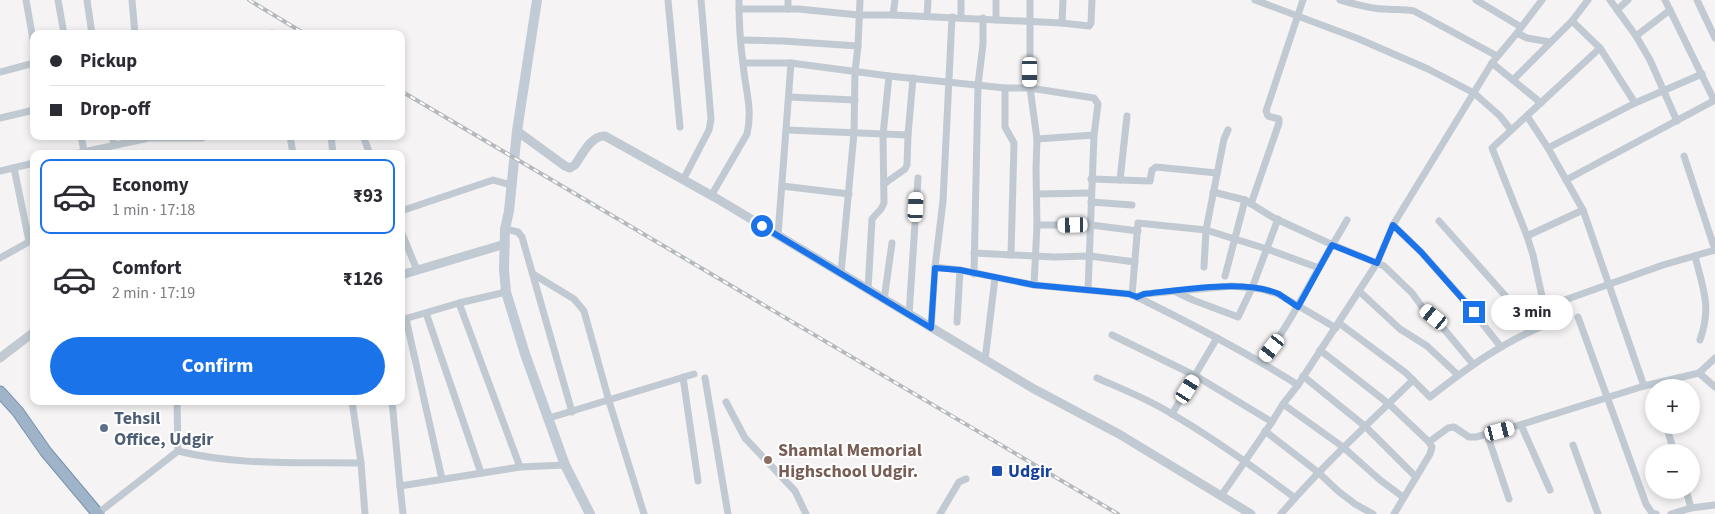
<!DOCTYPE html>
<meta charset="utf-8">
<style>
:root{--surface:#fff;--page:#f2f2f3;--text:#2b2b33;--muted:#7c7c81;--line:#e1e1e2;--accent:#1a73e8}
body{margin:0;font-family:"Source Sans 3",sans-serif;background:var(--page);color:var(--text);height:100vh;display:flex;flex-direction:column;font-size:19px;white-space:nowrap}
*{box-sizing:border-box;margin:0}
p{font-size:16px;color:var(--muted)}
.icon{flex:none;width:28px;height:28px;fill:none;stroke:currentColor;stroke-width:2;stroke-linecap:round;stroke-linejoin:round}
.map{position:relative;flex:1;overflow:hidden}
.details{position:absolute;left:30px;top:150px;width:375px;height:255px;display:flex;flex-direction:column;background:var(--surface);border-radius:10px;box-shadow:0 2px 8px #0003}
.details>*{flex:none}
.banner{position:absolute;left:30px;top:30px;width:375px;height:110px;border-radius:10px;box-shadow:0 2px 8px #0003;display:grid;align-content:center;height:110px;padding:0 20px;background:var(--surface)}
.tools{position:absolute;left:1645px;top:379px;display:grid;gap:10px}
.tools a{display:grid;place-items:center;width:55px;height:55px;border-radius:50%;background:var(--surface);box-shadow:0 2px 8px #0003;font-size:25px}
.end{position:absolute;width:22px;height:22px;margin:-11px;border:6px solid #1a73e8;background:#fff;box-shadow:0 0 0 2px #fff}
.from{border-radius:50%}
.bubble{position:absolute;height:35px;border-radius:18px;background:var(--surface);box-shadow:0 2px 8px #0003;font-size:16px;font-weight:700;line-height:35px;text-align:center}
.car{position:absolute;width:15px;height:30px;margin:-15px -8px;border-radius:6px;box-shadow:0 0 4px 1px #0007;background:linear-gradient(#fff 24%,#345 0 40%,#fff 0 76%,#345 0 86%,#fff 0)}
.banner b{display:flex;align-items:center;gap:18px;height:48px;font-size:19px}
.banner b+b{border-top:1px solid var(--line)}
.banner i{width:12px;height:12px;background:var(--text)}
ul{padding:9px 0 0;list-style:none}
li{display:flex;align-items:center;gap:15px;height:75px;margin:0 10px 8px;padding:0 10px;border:2px solid transparent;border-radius:10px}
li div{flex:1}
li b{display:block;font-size:19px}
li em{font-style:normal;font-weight:700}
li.active{border-color:var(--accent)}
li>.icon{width:45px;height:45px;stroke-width:1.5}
.action{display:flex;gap:10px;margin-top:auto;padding:10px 20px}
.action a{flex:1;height:58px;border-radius:30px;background:var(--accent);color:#fff;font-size:20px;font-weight:700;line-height:58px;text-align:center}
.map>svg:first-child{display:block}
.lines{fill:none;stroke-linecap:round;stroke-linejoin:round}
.trunk-casing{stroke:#7690ad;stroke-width:13}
.minor{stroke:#c1cad2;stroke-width:7}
.tertiary{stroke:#c1cad2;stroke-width:9}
.secondary{stroke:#c1cbd6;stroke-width:10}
.trunk{stroke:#9fb4c9;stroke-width:11}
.rail-casing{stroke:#b5b8bd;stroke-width:4}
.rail{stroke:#fff;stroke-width:2;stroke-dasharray:5.5;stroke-linecap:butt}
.route{stroke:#1a73e8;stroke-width:6}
.service-dot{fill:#5c6f8a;stroke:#fff;stroke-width:2}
.education-dot{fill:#8d6e63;stroke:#fff;stroke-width:2}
.transit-dot{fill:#1a4fb4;stroke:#fff;stroke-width:2}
.labels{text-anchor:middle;stroke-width:4;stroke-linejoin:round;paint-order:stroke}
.service-label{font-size:18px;font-weight:bold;fill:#4e5e75;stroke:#fff;text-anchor:start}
.education-label{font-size:18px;font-weight:bold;fill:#785e54;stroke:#fff;text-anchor:start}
.transit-label{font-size:18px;font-weight:bold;fill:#164399;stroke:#fff;text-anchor:start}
</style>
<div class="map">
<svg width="1715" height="514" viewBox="0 0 1715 514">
<rect width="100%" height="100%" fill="#f5f3f3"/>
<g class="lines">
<g class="trunk-casing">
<path id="trunk" d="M0,392L18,412L46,452L98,514"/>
</g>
<g class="minor">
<path d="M26,0L34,45"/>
<path d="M58,0L64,34"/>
<path d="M87,0L92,34"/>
<path d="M132,0L135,34"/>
<path d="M668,0L680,127"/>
<path d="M1030,0V88L1037,139L1036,169L1037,225L1034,285"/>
<path d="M1255,0L1359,39L1428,69L1474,93L1500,116L1511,130"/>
<path d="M1340,0C1355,4 1370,9 1385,9C1395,10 1404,9 1414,11L1497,56"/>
<path d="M1476,0L1521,27"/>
<path d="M1610,0L1636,36L1650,60L1677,121"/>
<path d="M1665,0L1714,100"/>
<path d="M1697,0L1715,38"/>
<path d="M739,9H798L859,15H893L1062,23L1063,0"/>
<path d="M788,9V0"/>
<path d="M1617,10L1628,0"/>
<path d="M893,15L895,0"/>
<path d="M927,16L928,0"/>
<path d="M961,18V0"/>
<path d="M996,20V0"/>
<path d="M1572,21L1600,48L1635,103"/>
<path d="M1062,23L1089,26L1091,23L1092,0"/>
<path d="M272,33V34"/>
<path d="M1517,33L1527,38L1550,42"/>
<path d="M203,34H204"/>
<path d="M1636,36L1670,10"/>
<path d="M741,40L783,41L858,46"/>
<path d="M743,63H791L889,76L1005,88H1030L1094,98L1098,104L1094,135L1088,290"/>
<path d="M1492,63L1541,103"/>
<path d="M0,72L34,63"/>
<path d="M1513,80L1572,21L1588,0"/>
<path d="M1005,88V127L1014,143L1011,255"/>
<path d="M789,97L855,100"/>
<path d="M1527,116L1548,148L1583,210L1644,386"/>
<path d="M0,118L34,110"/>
<path d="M787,130L908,135"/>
<path d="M81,136L84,151"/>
<path d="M112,136L114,144"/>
<path d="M290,136L293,154"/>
<path d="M331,136L333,154"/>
<path d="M363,136L370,154"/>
<path d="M1037,139L1094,135"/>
<path d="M1548,148L1635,103L1702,74"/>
<path d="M74,154L149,138H202"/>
<path d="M1684,156L1715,250"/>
<path d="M14,168L29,241"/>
<path d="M0,171L34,163"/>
<path d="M1091,179L1150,181L1152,170L1156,167L1217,173"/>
<path d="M683,180L709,130L711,119L701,0"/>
<path d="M1120,180L1127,116"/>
<path d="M1566,180L1715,100"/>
<path d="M884,184L905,169L907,165L908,135L913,78"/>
<path d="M782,186L849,194"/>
<path d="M1213,192L1245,200L1274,218L1333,245L1384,266L1412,293L1423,308L1434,317L1473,364"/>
<path d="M1037,194L1091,193"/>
<path d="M711,196L747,134C753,108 745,89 743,63C740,43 739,21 739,0"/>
<path d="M1091,202L1132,205"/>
<path d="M1251,204L1279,123V119L1268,116L1266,111L1303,0"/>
<path d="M401,211L493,180L511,185"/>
<path d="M1439,221L1510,301L1531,331"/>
<path d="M1037,225H1091L1138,231"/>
<path d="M1393,225L1421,252L1463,299L1501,347"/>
<path d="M505,229L518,232L522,237L572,412"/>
<path d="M401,231L417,270"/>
<path d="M778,235L791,63"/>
<path d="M1527,236L1583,210"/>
<path d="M974,253L1054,257L1090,256L1135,262"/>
<path d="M1695,256C1703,289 1712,306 1700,340"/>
<path d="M0,258L34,239"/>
<path d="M935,267L960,270L957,322"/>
<path d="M1204,267L1206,230L1224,139L1228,130"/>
<path d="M960,270L1034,285L1129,294L1137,297C1192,324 1246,352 1298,385"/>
<path d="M841,273L854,133L855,72L858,46L860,0"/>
<path d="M533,274L574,299L584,311L609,401L644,514"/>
<path d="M974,274L978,85L983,44V18"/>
<path d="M1225,276L1245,200"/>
<path d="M868,290L872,219L881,209L884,203L883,135L889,76"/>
<path d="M1359,291L1400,329L1427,346L1458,375"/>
<path d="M1176,292L1193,300L1238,317L1252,288L1278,219"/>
<path d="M1132,295L1138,223L1206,230L1267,249L1319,268"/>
<path d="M1137,297L1144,294L1232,286L1261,289L1278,294L1336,328"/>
<path d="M884,300L892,243"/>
<path d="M459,303L520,467"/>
<path d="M1545,307L1663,265L1715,250"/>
<path d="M426,313L481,473"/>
<path d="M909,315L918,178"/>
<path d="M1578,317L1646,504L1652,513L1656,514"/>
<path d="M406,319L442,479"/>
<path d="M401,320L459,303L506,292"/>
<path d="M1339,323L1406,373L1430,397C1467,368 1504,341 1548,324L1533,255L1527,236L1492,148L1600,48"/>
<path d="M931,328L935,267L943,201L952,17"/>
<path d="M1112,335L1196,376L1272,422"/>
<path d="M1320,350L1389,404L1429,442L1432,447L1430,454L1394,514"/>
<path d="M985,360L995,278"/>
<path d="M1261,362C1280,338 1295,311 1310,284C1322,262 1335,241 1347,220"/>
<path d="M1699,373L1715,387"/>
<path d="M1303,376L1366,427L1416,477"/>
<path d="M683,377L698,481"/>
<path d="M705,378L728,514"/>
<path d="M1097,378C1122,389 1148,399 1172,414C1215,439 1255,468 1295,498"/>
<path d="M352,401L361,463L365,514"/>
<path d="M392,401L400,486"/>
<path d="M726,402L745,438L795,491L806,514"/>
<path d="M1283,404L1343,447L1380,480L1403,497"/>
<path d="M1172,414L1217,338"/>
<path d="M549,418L694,374"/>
<path d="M1521,425L1550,490"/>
<path d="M1666,425L1674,452"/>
<path d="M1265,431L1319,473L1338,491L1355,504L1373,514"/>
<path d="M1487,434L1509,499"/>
<path d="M1429,442L1448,428L1454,427L1469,437H1476L1513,427L1644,386L1699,373L1715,358"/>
<path d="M1573,445L1598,514"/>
<path d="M178,451C238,466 300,462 361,463"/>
<path d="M1686,490L1691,508"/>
<path d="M1221,496L1272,422L1283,404L1298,385L1377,263L1393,225L1492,63L1517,33L1542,0"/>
<path d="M97,514L178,451L177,401"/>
<path d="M403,514L400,486L520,467L565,465"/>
<path d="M940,514L959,482L966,479"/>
<path d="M1281,514C1322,466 1368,424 1413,380"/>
<path d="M1671,514L1691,508L1715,505"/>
</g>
<g class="tertiary">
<path d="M517,131L565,166L570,168L575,165C582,155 591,135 605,136L716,198L1034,389L1119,434L1251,514"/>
<path d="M401,275L505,244"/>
<path d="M0,358L34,332"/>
</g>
<path class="secondary" d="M537,0L517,131L509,211L505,229L504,270L506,292L525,354L565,465L590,514"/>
<use href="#trunk" class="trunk"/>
<g class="rail-casing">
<g id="rail">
<path d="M249,0L305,34"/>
<path d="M401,91L1118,514"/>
</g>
</g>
<use href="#rail" class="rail"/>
</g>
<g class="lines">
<path class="route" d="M762,226L931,328L935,268L960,270L1034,285L1129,294L1137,297L1144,294C1180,290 1246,279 1279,294C1285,298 1292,303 1298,307L1332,245L1377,263L1393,225L1421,252L1474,312"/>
</g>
<circle class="service-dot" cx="104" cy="428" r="5"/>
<circle class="education-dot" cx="768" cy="460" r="5"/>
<rect class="transit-dot" x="991" y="465" width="12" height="12" rx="2.5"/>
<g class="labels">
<g class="service-label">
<text x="114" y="424">Tehsil<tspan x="114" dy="21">Office, Udgir</tspan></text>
</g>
<g class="education-label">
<text x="778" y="456">Shamlal Memorial<tspan x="778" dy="21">Highschool Udgir.</tspan></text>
</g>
<g class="transit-label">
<text x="1008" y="477">Udgir</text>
</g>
</g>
</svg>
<div class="tools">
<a>+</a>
<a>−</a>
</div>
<i class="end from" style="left:762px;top:226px"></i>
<i class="end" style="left:1474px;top:312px"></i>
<div class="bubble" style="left:1491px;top:295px;width:82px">3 min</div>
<i class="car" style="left:1030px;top:72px;rotate:180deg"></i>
<i class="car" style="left:916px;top:207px;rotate:3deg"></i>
<i class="car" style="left:1073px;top:225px;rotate:269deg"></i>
<i class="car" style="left:1434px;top:317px;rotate:309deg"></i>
<i class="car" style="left:1272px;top:348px;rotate:218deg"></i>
<i class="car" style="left:1188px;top:389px;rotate:32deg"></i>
<i class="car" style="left:1500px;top:431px;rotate:76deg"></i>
<div class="banner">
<b><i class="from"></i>Pickup</b>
<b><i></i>Drop-off</b>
</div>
<section class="details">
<ul>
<li class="active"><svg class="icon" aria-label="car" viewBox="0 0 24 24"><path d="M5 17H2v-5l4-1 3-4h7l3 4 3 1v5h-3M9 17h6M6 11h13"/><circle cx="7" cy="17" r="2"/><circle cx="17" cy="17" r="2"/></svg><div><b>Economy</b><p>1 min · 17:18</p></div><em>₹93</em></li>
<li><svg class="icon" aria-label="car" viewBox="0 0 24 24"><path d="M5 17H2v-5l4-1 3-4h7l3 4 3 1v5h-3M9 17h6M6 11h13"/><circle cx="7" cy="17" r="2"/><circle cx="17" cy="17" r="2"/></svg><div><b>Comfort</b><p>2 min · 17:19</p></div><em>₹126</em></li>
</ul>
<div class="action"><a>Confirm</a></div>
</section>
</div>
